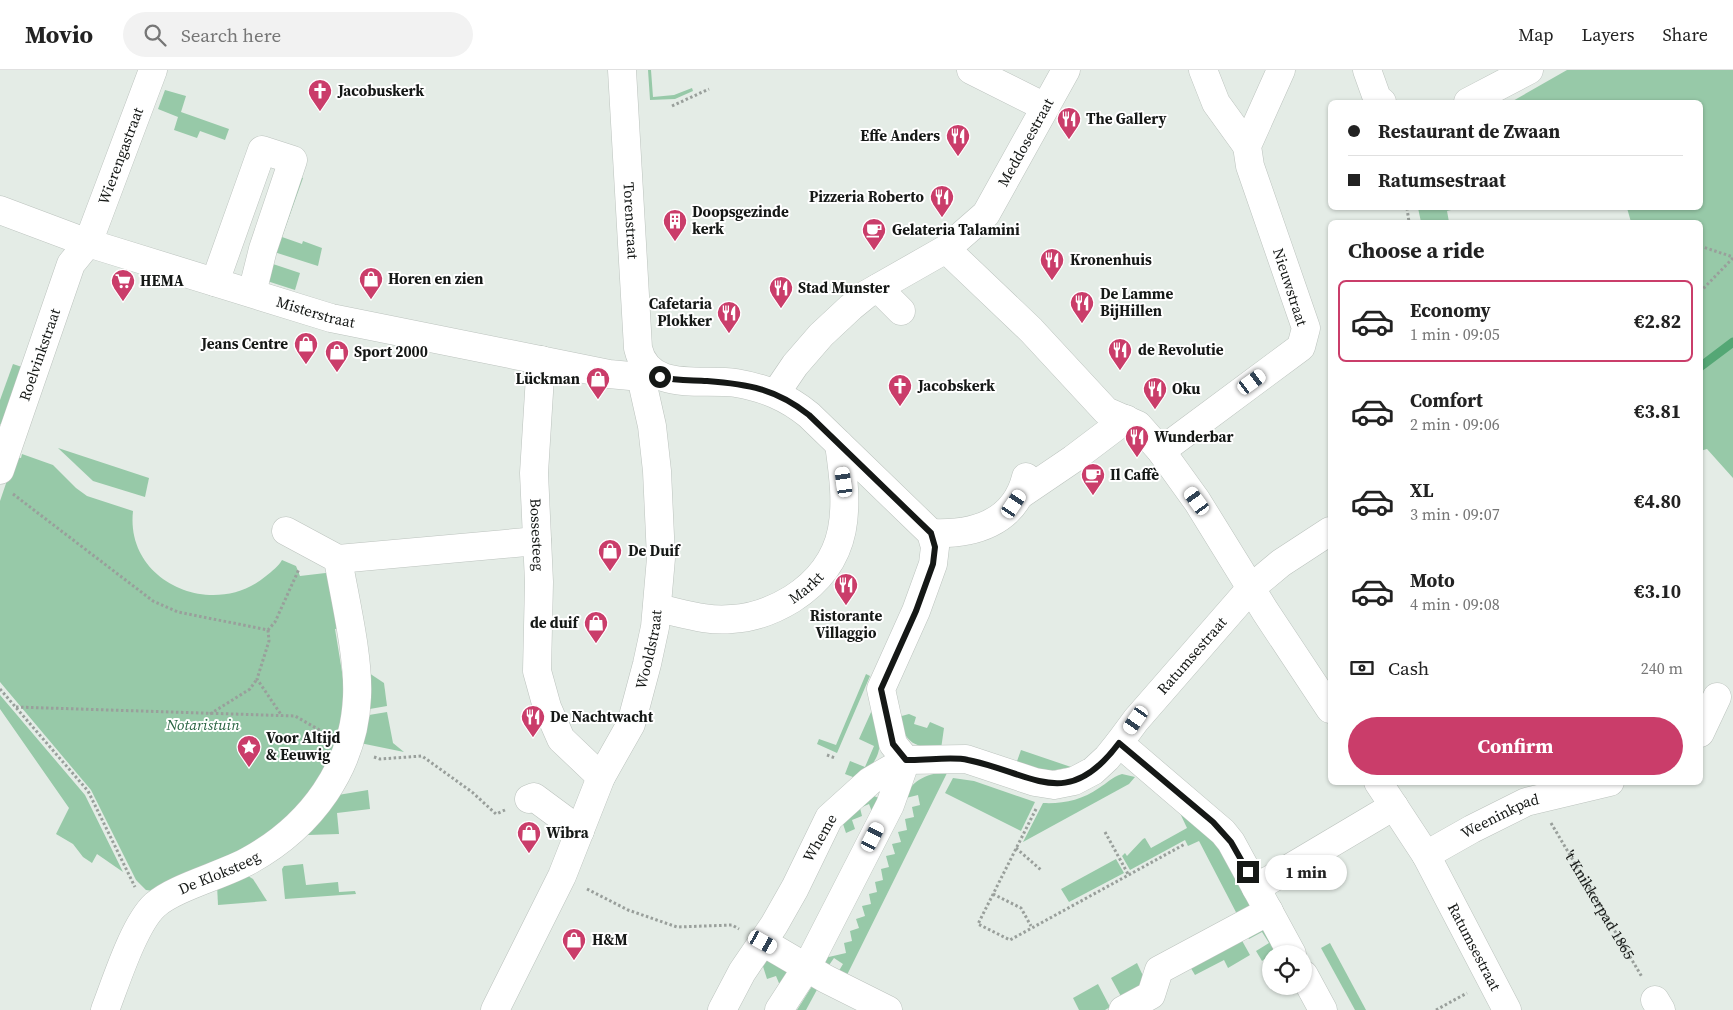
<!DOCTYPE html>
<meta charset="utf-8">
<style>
:root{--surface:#fff;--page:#f2f2f2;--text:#222;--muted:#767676;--line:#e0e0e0;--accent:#ca3d6a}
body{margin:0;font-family:"Source Serif 4",serif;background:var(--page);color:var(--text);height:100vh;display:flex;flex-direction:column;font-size:19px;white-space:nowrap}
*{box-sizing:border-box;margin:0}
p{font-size:16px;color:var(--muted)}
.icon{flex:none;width:28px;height:28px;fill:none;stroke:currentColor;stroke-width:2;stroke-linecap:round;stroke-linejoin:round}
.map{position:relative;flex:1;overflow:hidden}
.drawer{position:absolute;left:1328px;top:150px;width:375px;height:565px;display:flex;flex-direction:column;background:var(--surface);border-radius:8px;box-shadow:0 1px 4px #0004}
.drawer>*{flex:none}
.banner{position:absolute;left:1328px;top:30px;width:375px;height:110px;border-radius:8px;box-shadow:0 1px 4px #0004;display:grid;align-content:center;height:110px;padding:0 20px;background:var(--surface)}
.buttons{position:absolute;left:1262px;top:875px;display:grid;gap:10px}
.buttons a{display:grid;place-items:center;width:50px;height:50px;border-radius:50%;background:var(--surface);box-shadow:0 1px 4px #0004;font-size:25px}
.end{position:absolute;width:22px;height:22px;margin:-11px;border:6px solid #151816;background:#fff;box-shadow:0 0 0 2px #fff}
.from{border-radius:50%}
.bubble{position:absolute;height:35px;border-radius:18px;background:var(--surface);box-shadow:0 1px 4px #0004;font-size:16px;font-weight:700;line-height:35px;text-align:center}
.car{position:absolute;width:15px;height:30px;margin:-15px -8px;border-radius:6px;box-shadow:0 0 4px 1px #0007;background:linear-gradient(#fff 24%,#345 0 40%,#fff 0 76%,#345 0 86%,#fff 0)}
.banner b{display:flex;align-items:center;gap:18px;height:48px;font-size:19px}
.banner b+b{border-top:1px solid var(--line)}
.banner i{width:12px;height:12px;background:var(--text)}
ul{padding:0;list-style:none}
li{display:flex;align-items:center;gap:15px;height:82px;margin:0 10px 8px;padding:0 10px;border:2px solid transparent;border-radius:8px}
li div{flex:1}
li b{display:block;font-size:19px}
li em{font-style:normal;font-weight:700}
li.current{border-color:var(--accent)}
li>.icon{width:45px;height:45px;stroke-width:1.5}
h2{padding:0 20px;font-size:22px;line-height:60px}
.pay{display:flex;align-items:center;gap:12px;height:55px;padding:0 20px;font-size:19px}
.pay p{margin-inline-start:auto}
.cta{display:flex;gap:10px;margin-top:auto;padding:10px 20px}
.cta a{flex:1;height:58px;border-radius:30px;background:var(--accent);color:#fff;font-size:20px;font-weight:700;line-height:58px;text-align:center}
header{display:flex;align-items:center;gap:30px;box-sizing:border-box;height:70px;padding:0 25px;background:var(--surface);border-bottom:1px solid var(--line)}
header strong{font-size:24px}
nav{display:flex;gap:28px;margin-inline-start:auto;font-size:18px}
.search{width:350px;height:45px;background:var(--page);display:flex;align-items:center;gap:12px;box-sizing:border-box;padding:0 18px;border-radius:28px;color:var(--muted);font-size:19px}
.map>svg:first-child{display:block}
.green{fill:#97c9a8}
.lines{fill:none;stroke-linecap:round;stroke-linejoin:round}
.stream{stroke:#54a775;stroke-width:9}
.minor-casing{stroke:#bcc3be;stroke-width:29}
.path{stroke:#999f9b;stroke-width:3;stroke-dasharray:2.5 2.5;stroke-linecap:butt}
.minor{stroke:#fff;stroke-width:28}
.route{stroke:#151816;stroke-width:6}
.labels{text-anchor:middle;stroke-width:4;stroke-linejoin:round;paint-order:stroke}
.poi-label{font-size:15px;font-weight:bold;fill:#151816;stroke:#fff;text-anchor:start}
.street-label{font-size:15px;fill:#151816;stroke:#fff}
.park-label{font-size:15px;font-style:italic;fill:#276240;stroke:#fff}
</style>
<header>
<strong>Movio</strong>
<div class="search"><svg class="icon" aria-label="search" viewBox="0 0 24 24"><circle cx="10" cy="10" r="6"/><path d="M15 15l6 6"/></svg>Search here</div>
<nav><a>Map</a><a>Layers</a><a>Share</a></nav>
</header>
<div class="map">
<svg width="1733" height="940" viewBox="0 0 1733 940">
<rect width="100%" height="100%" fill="#e4ece6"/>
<g class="green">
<path d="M648,0H651L653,27L674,25L692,18L693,21L675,29L650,30Z"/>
<path d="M1567,0H1733V408L1707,379L1700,381V152H1631L1627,138H1700V32H1511Z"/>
<path d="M165,20L186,26L181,42L229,59L225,70L200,61L197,68L174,60L178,47L158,39Z"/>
<path d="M296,106L303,108L282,167L302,174L303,171L322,178L318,196L271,181Z"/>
<path d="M1418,138H1459L1447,141L1449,152H1421Z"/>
<path d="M273,194L300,203L295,220L267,211Z"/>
<path d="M13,294L25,298L5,356L0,354V330Z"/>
<path d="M58,378L149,408L145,427L93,411Z"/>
<path d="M22,384L53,395L76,418L87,426L133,441C125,513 214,550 266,506C272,501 278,497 282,490L296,496L300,506L334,502L342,558L335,559L343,608L346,643L325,707L259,775L153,821L146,820L136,810L91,720L0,612V431L15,387L21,388Z"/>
<path d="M369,603L384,613L387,636L364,640Z"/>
<path d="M866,604L870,606L837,683L817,674L819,669L836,675Z"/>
<path d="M0,625L85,725L123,802L97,784L92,793L83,787L73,774L56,764L69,738L0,639Z"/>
<path d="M872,640C882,673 886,685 858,709L845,704L850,691L865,697L874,676L859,669Z"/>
<path d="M387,642L393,673L404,682L360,673L363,646Z"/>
<path d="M909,644L916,647L914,654L927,658L930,652L944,658L941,679C914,677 906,674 898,647Z"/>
<path d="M1021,680L1071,697L1046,702L1016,694Z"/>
<path d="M948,701L845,909L837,904L843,894L834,888L827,898L820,889L846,883L844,873L852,871L850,861L859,858L856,849L865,846L862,836L871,834L869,824L877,822L875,812L883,810L881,799L889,797L886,786L895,784L892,774L901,772L898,762L907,760L905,749L914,747L912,737L920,735L918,725L906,728C911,708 930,704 948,701Z"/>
<path d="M1122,704L1135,707L1129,714L1023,772L1043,733C1063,734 1082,730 1099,718C1107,713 1112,707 1122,704Z"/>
<path d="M953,708L974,711L1035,732L1021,761L945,723Z"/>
<path d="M368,720L370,739L337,743L339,764L308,765L306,763L338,725Z"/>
<path d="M871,725L879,728L874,747L869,734L860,738L862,746L852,750L855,759L846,763L841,748Z"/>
<path d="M1179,741L1212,766L1252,835L1239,848L1199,771L1188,776L1185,770L1130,800L1122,786L1125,783L1127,786L1143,769L1145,768L1151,778L1187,758Z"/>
<path d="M1116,789L1124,803L1069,832L1061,819Z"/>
<path d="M303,794L306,815L338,812L339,822L355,821L356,824L285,829L282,799L284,796Z"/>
<path d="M248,806L253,809L267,831L218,835L217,815Z"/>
<path d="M1265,859L1279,881L1271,884L1262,891L1256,881L1269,873L1262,862L1249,869L1246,864Z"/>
<path d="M1240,867L1250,885L1228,898L1224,890L1195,905L1189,895Z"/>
<path d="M1330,873L1366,940H1355L1321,878Z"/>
<path d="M765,888L790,898L781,918L776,906L767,909L761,890Z"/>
<path d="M1137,893L1146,912L1123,930L1111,908Z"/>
<path d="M814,913L819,916L806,940H797Z"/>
<path d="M1098,914L1110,937L1105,940H1079L1073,928Z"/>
</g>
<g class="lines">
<path class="stream" d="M1700,297L1733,272"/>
<g class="minor-casing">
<g id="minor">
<path id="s2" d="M622,0L638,278C648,323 702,308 736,313C765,318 787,327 809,345L931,463L935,477L933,494L916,541L881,619L893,674L906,690"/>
<path d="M971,0L1045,37"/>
<path d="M1203,0L1216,33L1247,76"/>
<path d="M1367,0L1377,28L1382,32"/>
<path d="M1468,32L1529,0"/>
<path id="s3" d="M0,140L88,173L331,248L609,304L641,307"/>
<path d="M946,179L1031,260L1106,341L1138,355L1161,381L1197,431L1265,541L1330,639"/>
<path d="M215,212L262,80L293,90L263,179L252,223"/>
<path d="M878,218L901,241"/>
<path id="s4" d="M541,290L534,403L539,512L537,601L547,637L561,669L601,707"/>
<path id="s5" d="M776,323L795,295L821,265L851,237L867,224L946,179L986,144L1066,0"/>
<path d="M1161,381L1301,277L1306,258L1250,96L1247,76L1281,0"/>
<path id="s6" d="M0,400L71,194L88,173L153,0"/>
<path d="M1020,425L1073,389L1126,349"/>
<path d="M286,461L338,489L537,471"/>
<path d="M931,463C973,465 1015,453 1026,407"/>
<path id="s7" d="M657,538C682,543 707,552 732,549C754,548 774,540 792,529C853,490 848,437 839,374"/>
<path d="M1700,663L1717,627"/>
<path id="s8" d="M1378,712L1426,785L1507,940"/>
<path d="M529,729L534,727L580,761"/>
<path id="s9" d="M1426,785L1472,759L1526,732L1610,712"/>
<path d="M1256,818L1394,736"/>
<path d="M763,872L826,909L888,940"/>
<path id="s10" d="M1292,884L1231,772L1223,762L1119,673L1136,650L1251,518L1281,493L1330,461"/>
<path d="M1304,905L1323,940"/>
<path d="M1655,930L1661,940"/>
<path id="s11" d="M105,940C116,912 134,854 155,835C175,817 224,805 250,790C311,756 354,698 357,627C359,587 345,530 338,489"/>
<path id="s12" d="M495,940L562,806L601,707L631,654L647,594L655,557L661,488L657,401L652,356L641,307"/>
<path d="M722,940L742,902L774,855L795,818L829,748L870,711L906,690L966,689L1035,712L1054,715L1074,711L1093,701L1107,688L1119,673"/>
<path d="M779,940L807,897L890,735L906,690"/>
<path d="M1123,940L1151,925L1159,900L1269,841"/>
</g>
</g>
<g class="path">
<path d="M672,36L709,19"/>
<path d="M1407,138L1409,152"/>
<path d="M1565,152H1590"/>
<path d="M1700,176L1733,187"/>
<path d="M1700,222L1733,188"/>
<path d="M13,424L153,531L178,542L268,560L275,552L299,499"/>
<path d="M268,560L269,571L257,609L282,646"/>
<path d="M0,619L88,721L135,817"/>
<path d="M16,637L295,646L323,662"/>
<path d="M210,644L250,619L257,609"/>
<path d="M827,685L835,688"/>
<path d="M374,687L380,689L422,686L472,722L496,744L505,740"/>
<path d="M1036,739L978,854L1010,870L1185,774"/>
<path id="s1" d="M1551,753L1642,907"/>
<path d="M1105,762L1128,804"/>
<path d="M1016,778L1041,800"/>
<path d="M587,819L628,840L677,857L732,855L739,859"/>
<path d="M993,824L1021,838L1031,856"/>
<path d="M1436,940L1467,923"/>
</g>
<use href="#minor" class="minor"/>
</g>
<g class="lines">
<path class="route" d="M660,307C676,311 691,310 707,311C748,314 776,319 809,345L931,463L935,477L933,494L916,541L881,619L893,674L906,690C925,691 951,686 968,690C1033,703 1067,743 1119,673L1213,752L1231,772L1248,802"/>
</g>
<defs>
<g id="church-pin" transform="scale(1.25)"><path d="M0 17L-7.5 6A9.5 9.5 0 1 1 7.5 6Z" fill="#ca3d6a" stroke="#fff"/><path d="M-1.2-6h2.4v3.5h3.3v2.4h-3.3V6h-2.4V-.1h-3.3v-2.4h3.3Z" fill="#fff"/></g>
<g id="restaurant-pin" transform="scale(1.25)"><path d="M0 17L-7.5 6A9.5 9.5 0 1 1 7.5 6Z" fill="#ca3d6a" stroke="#fff"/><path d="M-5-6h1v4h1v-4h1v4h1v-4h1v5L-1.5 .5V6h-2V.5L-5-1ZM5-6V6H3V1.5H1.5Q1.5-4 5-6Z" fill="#fff"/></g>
<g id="building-pin" transform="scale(1.25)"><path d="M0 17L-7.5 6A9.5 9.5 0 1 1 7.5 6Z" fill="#ca3d6a" stroke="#fff"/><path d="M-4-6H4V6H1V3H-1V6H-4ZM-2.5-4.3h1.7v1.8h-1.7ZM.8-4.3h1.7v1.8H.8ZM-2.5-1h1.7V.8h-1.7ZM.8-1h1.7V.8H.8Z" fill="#fff"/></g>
<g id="cafe-pin" transform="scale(1.25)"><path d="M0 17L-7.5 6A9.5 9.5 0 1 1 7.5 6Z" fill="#ca3d6a" stroke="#fff"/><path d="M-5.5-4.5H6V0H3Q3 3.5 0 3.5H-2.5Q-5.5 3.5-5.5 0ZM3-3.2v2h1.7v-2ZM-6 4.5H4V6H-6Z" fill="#fff"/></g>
<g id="shop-pin" transform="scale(1.25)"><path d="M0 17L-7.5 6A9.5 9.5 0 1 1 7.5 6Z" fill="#ca3d6a" stroke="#fff"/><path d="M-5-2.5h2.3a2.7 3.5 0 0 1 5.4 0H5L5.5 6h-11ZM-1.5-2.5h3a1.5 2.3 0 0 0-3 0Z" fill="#fff"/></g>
<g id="supermarket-pin" transform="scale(1.25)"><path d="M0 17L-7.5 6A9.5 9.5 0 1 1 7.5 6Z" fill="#ca3d6a" stroke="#fff"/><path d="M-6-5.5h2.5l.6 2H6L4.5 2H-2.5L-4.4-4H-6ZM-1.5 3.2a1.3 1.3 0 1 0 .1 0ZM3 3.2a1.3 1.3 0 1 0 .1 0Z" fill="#fff"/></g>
<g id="sight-pin" transform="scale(1.25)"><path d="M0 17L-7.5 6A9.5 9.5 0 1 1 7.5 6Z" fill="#ca3d6a" stroke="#fff"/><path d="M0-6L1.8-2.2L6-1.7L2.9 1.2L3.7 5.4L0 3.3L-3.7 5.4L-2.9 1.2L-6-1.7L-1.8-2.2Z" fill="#fff"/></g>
</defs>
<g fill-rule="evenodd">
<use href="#church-pin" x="320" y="21"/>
<use href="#restaurant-pin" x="1069" y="49"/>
<use href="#restaurant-pin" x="958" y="66"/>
<use href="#restaurant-pin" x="942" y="127"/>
<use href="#building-pin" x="675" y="151"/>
<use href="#cafe-pin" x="874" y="160"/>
<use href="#restaurant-pin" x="1052" y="190"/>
<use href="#shop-pin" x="371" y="209"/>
<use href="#supermarket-pin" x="123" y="211"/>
<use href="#restaurant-pin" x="781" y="218"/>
<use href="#restaurant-pin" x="1082" y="233"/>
<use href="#restaurant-pin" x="729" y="243"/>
<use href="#shop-pin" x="306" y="274"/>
<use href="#restaurant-pin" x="1120" y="280"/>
<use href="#shop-pin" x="337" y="282"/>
<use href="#shop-pin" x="598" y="309"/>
<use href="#church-pin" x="900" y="316"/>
<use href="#restaurant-pin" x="1155" y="319"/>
<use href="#restaurant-pin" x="1137" y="367"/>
<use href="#cafe-pin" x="1093" y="405"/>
<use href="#shop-pin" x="610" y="481"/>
<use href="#restaurant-pin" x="846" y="515"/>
<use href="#shop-pin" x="596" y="553"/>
<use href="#restaurant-pin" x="533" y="647"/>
<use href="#sight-pin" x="249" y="677"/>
<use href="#shop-pin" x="529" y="763"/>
<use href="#shop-pin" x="574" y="870"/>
</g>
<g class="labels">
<g class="poi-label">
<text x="338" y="26">Jacobuskerk</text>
<text x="1086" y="54">The Gallery</text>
<text x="940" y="71" text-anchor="end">Effe Anders</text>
<text x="924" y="132" text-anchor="end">Pizzeria Roberto</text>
<text x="692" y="147">Doopsgezinde<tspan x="692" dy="17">kerk</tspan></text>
<text x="892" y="165">Gelateria Talamini</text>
<text x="1070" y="195">Kronenhuis</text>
<text x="388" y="214">Horen en zien</text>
<text x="140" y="216">HEMA</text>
<text x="798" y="223">Stad Munster</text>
<text x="1100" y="229">De Lamme<tspan x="1100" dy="17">BijHillen</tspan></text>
<text x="712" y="239" text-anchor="end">Cafetaria<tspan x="712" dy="17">Plokker</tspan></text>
<text x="288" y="279" text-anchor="end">Jeans Centre</text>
<text x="1138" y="285">de Revolutie</text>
<text x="354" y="287">Sport 2000</text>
<text x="580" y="314" text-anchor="end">Lückman</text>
<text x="918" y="321">Jacobskerk</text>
<text x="1172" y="324">Oku</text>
<text x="1154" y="372">Wunderbar</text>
<text x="1110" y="410">Il Caffè</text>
<text x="628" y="486">De Duif</text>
<text x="846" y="551" text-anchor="middle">Ristorante<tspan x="846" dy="17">Villaggio</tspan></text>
<text x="578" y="558" text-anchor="end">de duif</text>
<text x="550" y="652">De Nachtwacht</text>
<text x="266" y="673">Voor Altijd<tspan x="266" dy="17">&amp; Eeuwig</tspan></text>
<text x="546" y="768">Wibra</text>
<text x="592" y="875">H&amp;M</text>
</g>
<g class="street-label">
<text dy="5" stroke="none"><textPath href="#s5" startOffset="361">Meddosestraat</textPath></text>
<text dy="5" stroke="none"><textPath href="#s6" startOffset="338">Wierengastraat</textPath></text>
<text dy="5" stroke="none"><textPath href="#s2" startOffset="151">Torenstraat</textPath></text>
<text transform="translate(1290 217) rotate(72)" y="5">Nieuwstraat</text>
<text dy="5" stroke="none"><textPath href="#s3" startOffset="332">Misterstraat</textPath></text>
<text dy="5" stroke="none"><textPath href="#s6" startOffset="122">Roelvinkstraat</textPath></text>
<text dy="5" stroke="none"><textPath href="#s4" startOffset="175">Bossesteeg</textPath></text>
<text dy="5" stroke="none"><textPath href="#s7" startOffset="158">Markt</textPath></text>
<text dy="5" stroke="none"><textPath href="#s12" startOffset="394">Wooldstraat</textPath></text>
<text dy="5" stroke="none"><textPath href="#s10" startOffset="391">Ratumsestraat</textPath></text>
<text dy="5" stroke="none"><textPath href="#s9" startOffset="84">Weeninkpad</textPath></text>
<text transform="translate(820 768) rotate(-60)" y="5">Wheme</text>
<text dy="5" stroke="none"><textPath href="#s11" startOffset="189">De Kloksteeg</textPath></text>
<text dy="5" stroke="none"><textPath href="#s1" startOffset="95">'t Knikkerpad 1865</textPath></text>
<text dy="5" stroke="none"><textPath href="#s8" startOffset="191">Ratumsestraat</textPath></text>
</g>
<g class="park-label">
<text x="203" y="660">Notaristuin</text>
</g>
</g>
</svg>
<div class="buttons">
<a><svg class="icon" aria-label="locate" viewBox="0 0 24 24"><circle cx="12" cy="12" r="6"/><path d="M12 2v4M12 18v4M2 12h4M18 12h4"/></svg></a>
</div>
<i class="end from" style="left:660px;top:307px"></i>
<i class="end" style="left:1248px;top:802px"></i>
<div class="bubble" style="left:1265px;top:785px;width:82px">1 min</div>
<i class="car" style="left:1252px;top:312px;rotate:54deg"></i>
<i class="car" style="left:844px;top:412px;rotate:352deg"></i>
<i class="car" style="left:1197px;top:431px;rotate:324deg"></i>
<i class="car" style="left:1014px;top:434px;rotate:34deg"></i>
<i class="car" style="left:1136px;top:650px;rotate:215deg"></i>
<i class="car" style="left:873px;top:767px;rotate:27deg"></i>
<i class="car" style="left:763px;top:872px;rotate:119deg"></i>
<div class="banner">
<b><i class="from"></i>Restaurant de Zwaan</b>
<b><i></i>Ratumsestraat</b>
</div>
<section class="drawer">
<h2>Choose a ride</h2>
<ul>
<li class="current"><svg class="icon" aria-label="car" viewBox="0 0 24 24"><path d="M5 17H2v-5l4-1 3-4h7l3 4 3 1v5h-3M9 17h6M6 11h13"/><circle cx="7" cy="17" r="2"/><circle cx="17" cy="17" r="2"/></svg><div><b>Economy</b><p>1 min · 09:05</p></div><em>€2.82</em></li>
<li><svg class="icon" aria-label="car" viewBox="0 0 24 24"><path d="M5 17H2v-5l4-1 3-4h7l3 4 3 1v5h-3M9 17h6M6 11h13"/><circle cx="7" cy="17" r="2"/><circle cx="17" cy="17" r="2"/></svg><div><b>Comfort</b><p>2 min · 09:06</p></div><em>€3.81</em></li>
<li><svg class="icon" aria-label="car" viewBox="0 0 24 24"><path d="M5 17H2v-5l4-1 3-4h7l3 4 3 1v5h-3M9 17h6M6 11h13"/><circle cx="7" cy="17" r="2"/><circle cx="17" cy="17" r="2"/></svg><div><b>XL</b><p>3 min · 09:07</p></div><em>€4.80</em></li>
<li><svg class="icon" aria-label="car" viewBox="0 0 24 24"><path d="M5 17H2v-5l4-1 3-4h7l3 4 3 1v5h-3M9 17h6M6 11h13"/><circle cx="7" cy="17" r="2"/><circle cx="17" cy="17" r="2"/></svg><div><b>Moto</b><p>4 min · 09:08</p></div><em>€3.10</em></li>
</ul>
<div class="pay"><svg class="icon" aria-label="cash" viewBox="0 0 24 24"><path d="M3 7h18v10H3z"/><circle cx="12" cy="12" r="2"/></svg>Cash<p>240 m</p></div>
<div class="cta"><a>Confirm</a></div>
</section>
</div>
